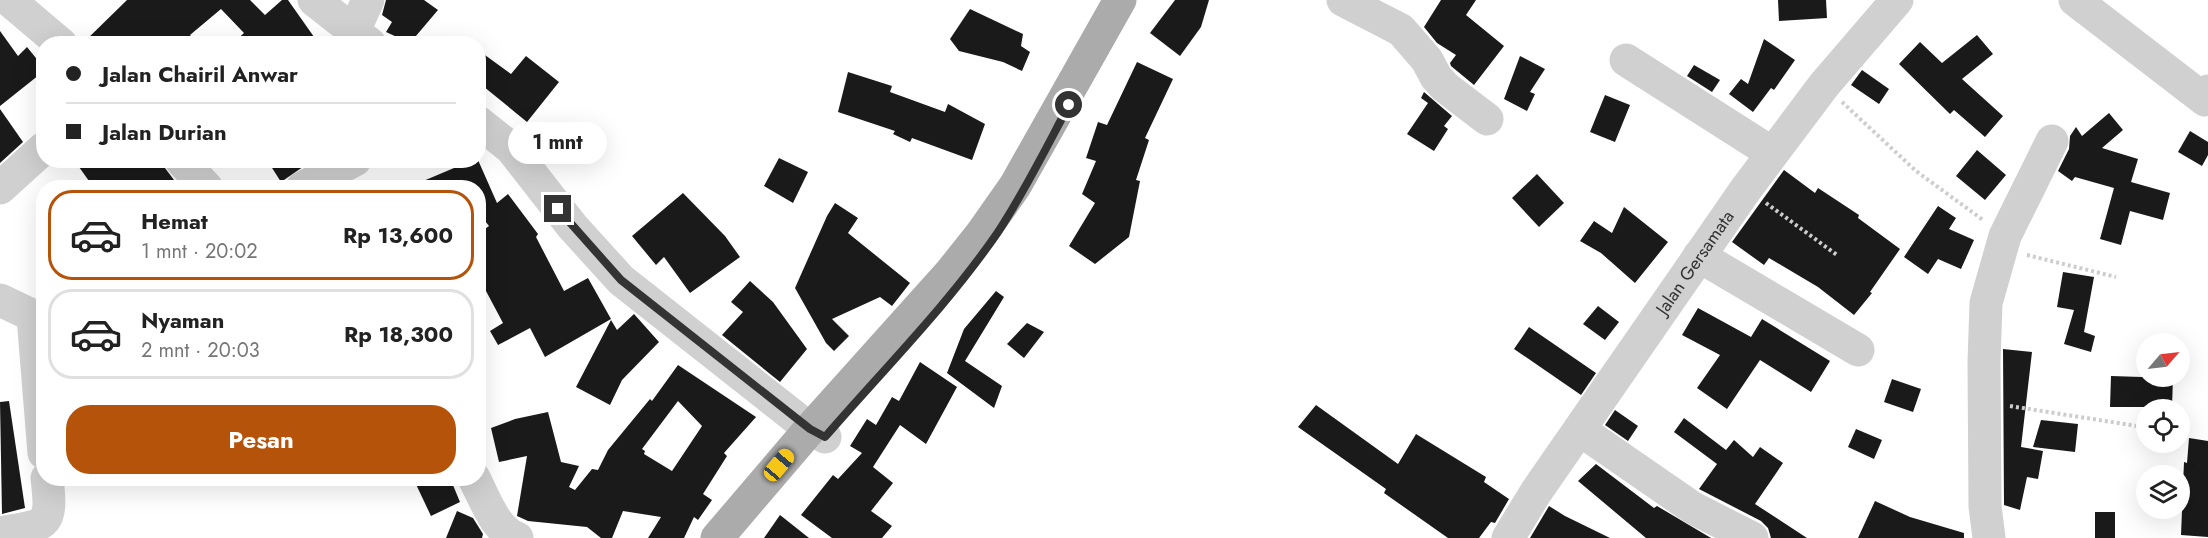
<!DOCTYPE html>
<html lang="id">
<meta charset="utf-8">
<style>
:root{--surface:#fff;--page:#f6f6f6;--text:#222;--muted:#767676;--line:#e0e0e0;--accent:#b45309}
body{margin:0;font-family:Jost,sans-serif;background:var(--page);color:var(--text);height:100vh;display:flex;flex-direction:column;font-size:22px;white-space:nowrap}
*{box-sizing:border-box;margin:0}
p{font-size:20px;color:var(--muted)}
.icon{flex:none;width:33px;height:33px;fill:none;stroke:currentColor;stroke-width:2;stroke-linecap:round;stroke-linejoin:round}
.map{position:relative;flex:1;overflow:hidden}
.panel{position:absolute;left:36px;top:180px;width:450px;height:306px;display:flex;flex-direction:column;background:var(--surface);border-radius:24px;box-shadow:0 6px 24px #0002}
.panel>*{flex:none}
.hud{position:absolute;left:36px;top:36px;width:450px;height:132px;border-radius:24px;box-shadow:0 6px 24px #0002;display:grid;align-content:center;height:132px;padding:0 30px;background:var(--surface)}
.needle{width:39px;rotate:62deg}
.buttons{position:absolute;left:2136px;top:333px;display:grid;gap:12px}
.buttons a{display:grid;place-items:center;width:54px;height:54px;border-radius:50%;background:var(--surface);box-shadow:0 6px 24px #0002;font-size:30px}
.end{position:absolute;width:27px;height:27px;margin:-14px;border:8px solid #333;background:#fff;box-shadow:0 0 0 3px #fff}
.from{border-radius:50%}
.bubble{position:absolute;height:42px;border-radius:21px;background:var(--surface);box-shadow:0 6px 24px #0002;font-size:20px;font-weight:700;line-height:42px;text-align:center}
.car{position:absolute;width:18px;height:36px;margin:-18px -9px;border-radius:8px;box-shadow:0 0 4px 2px #0007;background:linear-gradient(#f5c518 24%,#345 0 40%,#f5c518 0 76%,#345 0 86%,#f5c518 0)}
.hud b{display:flex;align-items:center;gap:21px;height:57px;font-size:22px}
.hud b+b{border-top:2px solid var(--line)}
.hud i{width:15px;height:15px;background:var(--text)}
ul{padding:10px 0 0;list-style:none}
li{display:flex;align-items:center;gap:18px;height:90px;margin:0 12px 9px;padding:0 18px;border:3px solid var(--line);border-radius:24px}
li div{flex:1}
li b{display:block;font-size:22px}
li em{font-style:normal;font-weight:700}
li.selected{border-color:var(--accent)}
li>.icon{width:54px;height:54px;stroke-width:1.5}
.cta{display:flex;gap:12px;margin-top:auto;padding:12px 30px}
.cta a{flex:1;height:69px;border-radius:24px;background:var(--accent);color:#fff;font-size:24px;font-weight:700;line-height:69px;text-align:center}
.map>svg:first-child{display:block}
.building{fill:#1a1a1a;fill-rule:evenodd}
.lines{fill:none;stroke-linecap:round;stroke-linejoin:round}
.path{stroke:#cdcdcd;stroke-width:4;stroke-dasharray:3 3;stroke-linecap:butt}
.minor{stroke:#d0d0d0;stroke-width:33}
.major{stroke:#ababab;stroke-width:33}
.route{stroke:#333;stroke-width:8}
.labels{text-anchor:middle;stroke-width:6;stroke-linejoin:round;paint-order:stroke}
.street-label{font-size:18px;fill:#333;stroke:#fff}
</style>
<div class="map">
<svg width="2208" height="538" viewBox="0 0 2208 538">
<rect width="100%" height="100%" fill="#fff"/>
<g class="building">
<path d="M127,0H250L265,15L282,0H288L319,44H232L244,33L221,9L190,35L198,44H82Z"/>
<path d="M386,0H424L438,10L410,43L386,32L392,22L382,15Z"/>
<path d="M1175,0H1209L1201,27L1180,56L1150,33Z"/>
<path d="M1441,0H1476L1466,15L1504,46L1474,85L1451,66L1450,63L1456,55L1437,43L1424,27Z"/>
<path d="M1778,0H1826L1827,18L1779,21Z"/>
<path d="M970,9L1023,34L1021,46L1030,52L1022,71L1003,62L959,51L950,39Z"/>
<path d="M0,31L18,56L27,47L44,68V71L0,106Z"/>
<path d="M1977,35L1993,54L1962,79L2003,116L1985,137L1954,110L1950,114L1899,64L1920,42L1942,63Z"/>
<path d="M1764,39L1795,60L1774,90L1771,88L1753,112L1729,94L1741,79L1748,84Z"/>
<path d="M478,50L511,74L526,56L559,82L527,122L478,82Z"/>
<path d="M1520,56L1545,69L1530,92L1535,94L1527,111L1504,99Z"/>
<path d="M1137,62L1173,79L1145,138L1149,140L1136,180L1140,181L1129,237L1095,264L1069,246L1095,203L1082,194L1096,161L1086,158L1098,122L1107,125Z"/>
<path d="M1694,65L1720,80L1712,92L1687,76Z"/>
<path d="M1862,70L1889,89L1879,104L1851,85Z"/>
<path d="M848,72L892,86L890,92L945,112L948,104L985,124L972,160L912,138L910,142L893,134L895,131L838,112Z"/>
<path d="M1424,92L1452,116L1444,126L1448,129L1434,151L1407,134L1428,103L1421,98Z"/>
<path d="M1605,95L1630,105L1615,142L1590,132Z"/>
<path d="M0,109L23,142L0,163Z"/>
<path d="M2109,113L2123,130L2102,148L2138,159L2131,182L2170,193L2163,220L2130,211L2121,245L2100,239L2114,188L2075,177L2072,181L2058,171L2069,149L2070,136L2076,127L2082,136Z"/>
<path d="M2190,131L2208,142V155L2202,166L2178,152Z"/>
<path d="M1977,150L2006,175L1985,200L1956,176Z"/>
<path d="M779,158L808,172L793,203L764,186Z"/>
<path d="M74,160H159L180,188H94Z"/>
<path d="M267,160H313L281,182Z"/>
<path d="M473,160H478L497,203L508,194L538,234L536,237L564,291L588,278L611,319L545,357L530,328L498,345L490,331L503,323L478,276V234L489,226L478,212V188L409,187Z"/>
<path d="M1784,170L1815,193L1818,188L1859,215L1858,218L1900,249L1870,292L1872,293L1854,315L1818,287L1769,258L1764,265L1732,242Z"/>
<path d="M1537,174L1564,203L1539,227L1512,198Z"/>
<path d="M683,193L725,236L740,257L690,293L664,257L656,265L632,236Z"/>
<path d="M835,203L858,218L848,233L910,283L892,306L880,297L832,319L849,336L834,351L826,343L795,288L827,216Z"/>
<path d="M1938,206L1956,218L1949,229L1974,240L1961,269L1938,259L1928,274L1904,257Z"/>
<path d="M1624,207L1668,242L1635,283L1601,253L1580,241L1594,221L1612,233Z"/>
<path d="M2063,272L2094,277L2084,332L2095,336L2091,352L2064,344L2074,310L2057,307Z"/>
<path d="M750,281L773,302L807,349L780,382L722,335L743,312L731,302Z"/>
<path d="M996,291L1004,297L965,361L1002,386L994,408L947,373L964,329Z"/>
<path d="M1598,306L1619,322L1605,340L1583,324Z"/>
<path d="M1698,308L1751,337L1762,319L1830,361L1811,392L1760,360L1727,409L1697,388L1720,355L1682,335Z"/>
<path d="M634,314L659,342L622,380L610,405L576,387L611,320L617,330Z"/>
<path d="M1027,323L1044,332L1024,358L1007,344Z"/>
<path d="M1529,327L1596,373L1581,395L1514,349Z"/>
<path d="M2003,349L2032,352L2021,447L2043,451L2038,479L2027,477L2020,510L2004,505Z"/>
<path d="M920,362L957,387L926,444L900,425L873,467L893,483L871,511L892,526L882,538H832L801,515L833,475L838,479L862,453L850,446L867,419L876,425L892,397L899,401Z"/>
<path d="M678,365L756,417L724,453L727,456L703,494L712,500L698,520L694,517L684,538H648L661,517L623,511L612,538H601L587,527L528,521L517,516L527,456L499,462L491,428L515,419L548,412L561,462L579,466L569,487L575,490L592,469L598,470L608,450L650,399L652,401ZM678,401L702,426L672,471L644,454L645,451L642,449Z"/>
<path d="M2111,376L2173,378L2172,407H2110Z"/>
<path d="M1892,379L1921,389L1913,412L1884,402Z"/>
<path d="M9,401L25,508L2,514L0,402Z"/>
<path d="M1316,405L1398,464L1416,434L1486,477L1484,482L1509,499L1495,523L1491,522L1479,538H1448L1384,493L1386,489L1298,427Z"/>
<path d="M1615,410L1638,426L1628,441L1605,425Z"/>
<path d="M1684,418L1726,450L1734,440L1753,457L1760,447L1783,463L1755,504L1807,538H1771L1768,528L1761,521L1699,489L1717,464L1674,432Z"/>
<path d="M2041,420L2078,424L2075,452L2033,447Z"/>
<path d="M1856,429L1882,440L1874,459L1848,447Z"/>
<path d="M2189,438L2208,441V537L2181,535L2184,462L2187,463Z"/>
<path d="M1596,464L1654,508L1657,506L1711,538H1646L1578,481Z"/>
<path d="M413,478H450L460,502L431,516Z"/>
<path d="M1875,501L1910,517L1964,533V538H1858Z"/>
<path d="M1549,506L1565,516L1610,538H1530Z"/>
<path d="M457,511L473,518L483,534L482,538H446Z"/>
<rect x="2095" y="512" width="20" height="26"/>
<path d="M780,515L809,538H764Z"/>
</g>
<g class="lines">
<g class="path">
<path d="M1842,102L1916,171L1983,220"/>
<path d="M1766,203L1837,255"/>
<path d="M2027,255L2116,277"/>
<path d="M2010,406L2137,426"/>
</g>
<g class="minor">
<path d="M9,0L61,44"/>
<path d="M314,0L370,44"/>
<path d="M1343,0L1401,30L1427,60L1436,77L1445,87L1487,119"/>
<path d="M2075,0L2205,100L2208,91"/>
<path d="M354,31L368,0"/>
<path d="M1626,60L1772,153"/>
<path d="M478,122L511,148L572,226L621,280L810,429L825,437"/>
<path d="M181,160L207,188"/>
<path d="M0,188L44,148"/>
<path d="M302,188L355,160"/>
<path d="M1699,256L1858,350"/>
<path d="M0,300L44,321"/>
<path d="M33,317L44,453"/>
<path d="M1580,430L1693,508L1752,538"/>
<path d="M474,478C485,499 495,530 517,538"/>
<path d="M0,533C46,524 53,529 47,478"/>
<path id="s1" d="M1508,538L1536,492L1746,189L1824,85L1897,0"/>
<path d="M1989,538L1985,506L1984,362L1986,303L2005,236L2052,141"/>
</g>
<path class="major" d="M717,538L810,429L951,272L982,233L1015,186L1120,0"/>
</g>
<g class="lines">
<path class="route" d="M558,209L621,280L810,429L825,437C883,370 948,305 998,232C1025,191 1046,148 1069,105"/>
</g>
<g class="labels">
<g class="street-label">
<text dy="6" stroke="none"><textPath href="#s1" startOffset="333">Jalan Gersamata</textPath></text>
</g>
</g>
</svg>
<div class="buttons">
<a><svg class="needle" viewBox="-14 -14 28 28"><path d="M0-13l5 13h-10z" fill="#e53935"/><path d="M0 13l5-13h-10z" fill="#767676"/></svg></a>
<a><svg class="icon" aria-label="locate" viewBox="0 0 24 24"><circle cx="12" cy="12" r="6"/><path d="M12 2v4M12 18v4M2 12h4M18 12h4"/></svg></a>
<a><svg class="icon" aria-label="layers" viewBox="0 0 24 24"><path d="M12 4l9 5-9 5-9-5zM3 14l9 5 9-5"/></svg></a>
</div>
<i class="end from" style="left:1069px;top:105px"></i>
<i class="end" style="left:558px;top:209px"></i>
<div class="bubble" style="left:508px;top:122px;width:99px">1 mnt</div>
<i class="car" style="left:779px;top:465px;rotate:40deg"></i>
<div class="hud">
<b><i class="from"></i>Jalan Chairil Anwar</b>
<b><i></i>Jalan Durian</b>
</div>
<section class="panel">
<ul>
<li class="selected"><svg class="icon" aria-label="car" viewBox="0 0 24 24"><path d="M5 17H2v-5l4-1 3-4h7l3 4 3 1v5h-3M9 17h6M6 11h13"/><circle cx="7" cy="17" r="2"/><circle cx="17" cy="17" r="2"/></svg><div><b>Hemat</b><p>1 mnt · 20:02</p></div><em>Rp 13,600</em></li>
<li><svg class="icon" aria-label="car" viewBox="0 0 24 24"><path d="M5 17H2v-5l4-1 3-4h7l3 4 3 1v5h-3M9 17h6M6 11h13"/><circle cx="7" cy="17" r="2"/><circle cx="17" cy="17" r="2"/></svg><div><b>Nyaman</b><p>2 mnt · 20:03</p></div><em>Rp 18,300</em></li>
</ul>
<div class="cta"><a>Pesan</a></div>
</section>
</div>
